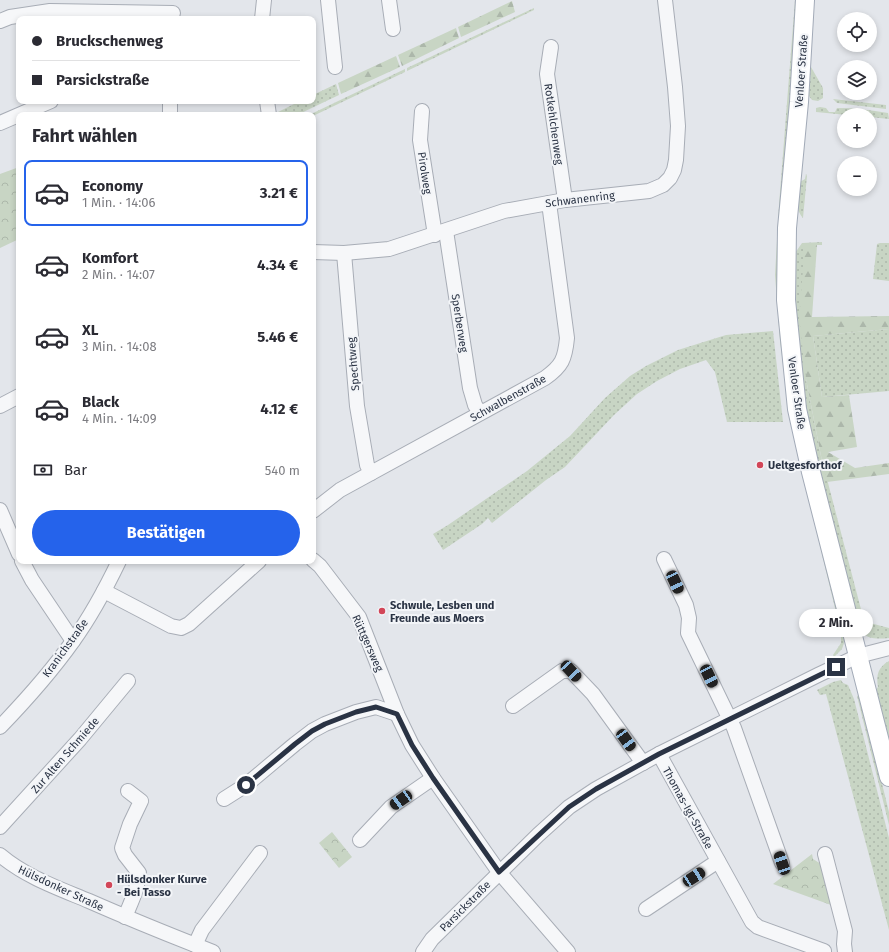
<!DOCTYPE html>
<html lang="de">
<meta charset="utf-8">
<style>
:root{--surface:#fff;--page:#f2f2f3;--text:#2b2b33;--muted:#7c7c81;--line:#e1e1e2;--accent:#2563eb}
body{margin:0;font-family:"Fira Sans",sans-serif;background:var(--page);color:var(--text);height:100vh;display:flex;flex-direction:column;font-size:15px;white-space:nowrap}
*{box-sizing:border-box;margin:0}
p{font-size:13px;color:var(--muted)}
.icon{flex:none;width:22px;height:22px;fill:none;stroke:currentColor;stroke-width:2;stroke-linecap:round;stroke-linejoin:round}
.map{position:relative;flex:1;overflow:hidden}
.details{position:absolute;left:16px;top:112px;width:300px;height:452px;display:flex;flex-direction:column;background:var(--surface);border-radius:8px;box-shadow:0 2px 6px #0003}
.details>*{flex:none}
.guide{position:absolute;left:16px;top:16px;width:300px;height:88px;border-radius:8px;box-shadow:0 2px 6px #0003;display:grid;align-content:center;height:88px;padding:0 16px;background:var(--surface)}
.buttons{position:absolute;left:837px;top:12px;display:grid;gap:8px}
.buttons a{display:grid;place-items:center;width:40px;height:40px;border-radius:50%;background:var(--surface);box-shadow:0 2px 6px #0003;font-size:20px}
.end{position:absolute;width:18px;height:18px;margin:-9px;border:5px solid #2a3344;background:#fff;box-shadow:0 0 0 2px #fff}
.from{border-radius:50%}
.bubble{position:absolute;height:28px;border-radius:14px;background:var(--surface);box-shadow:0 2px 6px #0003;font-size:13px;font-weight:700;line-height:28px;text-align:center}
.car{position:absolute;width:12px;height:24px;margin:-12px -6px;border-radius:5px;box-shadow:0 0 3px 1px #0007;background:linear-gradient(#222 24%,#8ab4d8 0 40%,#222 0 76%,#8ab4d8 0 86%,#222 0)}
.guide b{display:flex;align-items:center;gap:14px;height:38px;font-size:15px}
.guide b+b{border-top:1px solid var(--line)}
.guide i{width:10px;height:10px;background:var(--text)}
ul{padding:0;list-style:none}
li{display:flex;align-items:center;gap:12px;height:66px;margin:0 8px 6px;padding:0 8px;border:2px solid transparent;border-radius:8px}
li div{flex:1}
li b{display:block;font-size:15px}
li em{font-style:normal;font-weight:700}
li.on{border-color:var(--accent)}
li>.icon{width:36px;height:36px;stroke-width:1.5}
h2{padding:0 16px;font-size:18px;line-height:48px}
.pay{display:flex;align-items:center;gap:10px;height:44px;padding:0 16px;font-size:15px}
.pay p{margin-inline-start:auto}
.action{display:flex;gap:8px;margin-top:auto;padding:8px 16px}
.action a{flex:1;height:46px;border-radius:24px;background:var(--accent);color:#fff;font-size:16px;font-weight:700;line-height:46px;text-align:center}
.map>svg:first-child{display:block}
.grass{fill:url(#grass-dots)}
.forest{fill:url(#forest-firs)}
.park{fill:url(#park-crowns)}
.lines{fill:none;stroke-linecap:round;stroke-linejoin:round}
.minor-casing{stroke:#a8adb6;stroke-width:16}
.major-casing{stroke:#a2aab7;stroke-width:20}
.minor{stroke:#f6f7f9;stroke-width:14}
.major{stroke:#fff;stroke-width:18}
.route{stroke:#2a3344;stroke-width:5}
.poi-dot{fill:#d24658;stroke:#f3f5f8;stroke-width:1.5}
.labels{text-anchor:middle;stroke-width:4;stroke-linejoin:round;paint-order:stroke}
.street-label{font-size:11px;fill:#2a3344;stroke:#f3f5f8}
.poi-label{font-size:11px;font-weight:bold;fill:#2a3344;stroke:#f3f5f8;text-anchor:start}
</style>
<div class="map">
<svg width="889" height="952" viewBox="0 0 889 952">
<defs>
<pattern id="grass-dots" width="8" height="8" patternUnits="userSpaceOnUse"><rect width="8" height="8" fill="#c8d5c4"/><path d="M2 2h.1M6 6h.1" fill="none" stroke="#acb7aa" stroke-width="1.8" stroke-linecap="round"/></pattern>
<pattern id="forest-firs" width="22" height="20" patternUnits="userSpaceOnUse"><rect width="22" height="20" fill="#c8d5c4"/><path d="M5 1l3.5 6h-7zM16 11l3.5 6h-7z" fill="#acb7aa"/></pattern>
<pattern id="park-crowns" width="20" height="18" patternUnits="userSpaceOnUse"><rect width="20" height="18" fill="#c8d5c4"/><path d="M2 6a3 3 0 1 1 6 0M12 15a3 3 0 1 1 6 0" fill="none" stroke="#acb7aa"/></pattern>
</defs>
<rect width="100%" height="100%" fill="#e3e6eb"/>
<g class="grass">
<path d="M795,0H798L786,142L787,393L780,341L775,275L779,205Z"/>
<path d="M534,8V10L407,71V68Z"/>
<path d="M811,67L823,88V98L818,101L812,100L809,96Z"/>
<path d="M405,69V72L313,116L309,115Z"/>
<path d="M336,84L339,95L297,115H279L278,112L300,101H313V95Z"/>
<path d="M833,99L886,105V109L837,103Z"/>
<path d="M820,107L826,108L829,112H835L837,108C854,108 871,110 888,113L889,119L870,117V115H847L816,112V108Z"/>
<path d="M806,174L807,176L803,218C794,208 798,195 798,183L805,179Z"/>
<path d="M822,242V245H805L806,379L821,456L863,617L870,623L889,628V638C878,639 867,640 860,630L806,423L794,320L795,253L802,243Z"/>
<path d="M880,243H889V281L873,279L877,244Z"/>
<path d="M889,329V391L822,397L813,336Z"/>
<path d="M773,331L783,422H727L715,372L706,360L680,369L657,381L637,394L614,415L565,467L546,480L492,523L488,518L482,524L443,550L433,534L448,525L527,471L570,436L605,398L630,376L646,366L678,350L726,335Z"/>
<path d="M806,488L845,640L842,649L834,657L833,655L841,643V633Z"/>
<path d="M889,661V745L876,690L878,687C876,675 878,667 889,661Z"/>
<path d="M841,680L843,683L848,685L854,699L889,838V930L826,694L820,695L817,690L833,682Z"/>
<path d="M860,695L889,812V825L857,696Z"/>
</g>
<g class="forest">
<path d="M512,1L515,12L461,37L458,27Z"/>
<path d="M456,28L459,38L402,66L398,55Z"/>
<path d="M396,56L400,67L341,94L338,83Z"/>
<path d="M805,245H817L812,317L889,316V329L813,336L822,397L849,395L857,447L828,452L855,468L889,463V474L827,482L821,456L806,379L799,318Z"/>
</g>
<g class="park">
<path d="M19,167V239L0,248V174Z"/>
<path d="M332,832L352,857L339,868L319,843Z"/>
<path d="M812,854L813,859L821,864L831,905L773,884Z"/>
</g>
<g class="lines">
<g class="minor-casing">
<g id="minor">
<path d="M328,0L335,67"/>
<path d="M389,0L393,29"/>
<path d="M262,19L264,0"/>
<path d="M0,21L10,17L50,11L173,13"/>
<path d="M551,47L547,74L565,200"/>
<path d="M267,101L269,115"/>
<path d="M422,111L420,140L435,235"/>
<path d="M170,115V101"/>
<path d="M0,123L51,101"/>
<path d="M446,231L470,388L475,405L480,413"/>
<path d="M313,252L344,253L389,249L504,211L565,200L649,191L663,185L670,178L674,170L676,160L678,126L675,87L665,0"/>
<path d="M344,253L357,406L367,465L371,473"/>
<path d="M0,406L19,396"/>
<path d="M0,510L19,554"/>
<path d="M313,511L340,490L545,378C562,366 565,359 567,338L549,203"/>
<path d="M664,559L686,605L689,618L688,633L734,728L782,863"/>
<path d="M313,560L320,566L359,617L397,714L412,745L433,778L499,872L568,952"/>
<path d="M22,561L32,580L73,641"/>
<path d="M104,591L171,626L181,628L189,624L259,561"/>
<path d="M513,706L562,671H571L593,694L643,763"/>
<path d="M0,727C26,700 51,672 73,641C91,616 106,588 119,561"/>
<path d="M659,754L752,922L758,927L824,951"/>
<path d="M224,799L246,785L295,744L312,731L325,724L356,712L376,707L397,714"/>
<path d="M0,827L80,739L128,681"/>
<path d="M360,840L391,807L433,778"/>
<path d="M825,854L845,931L844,944L845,952"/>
<path d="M0,855C26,877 58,888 89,901C130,919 172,936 213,952"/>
<path d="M646,909L718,861"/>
<path d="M125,917C131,902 138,889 139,873L125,855L122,848L130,824L141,801L128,791"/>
<path d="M195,945L202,930L260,853"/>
<path d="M423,952L432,939L538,835L569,807L596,789L659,754L818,675L858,656L889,648"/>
</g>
</g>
<g class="major-casing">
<path id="major" d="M805,0L799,102L787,228L786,300L797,409L811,472L889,777"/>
</g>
<use href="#minor" class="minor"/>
<use href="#major" class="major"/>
</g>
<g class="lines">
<path class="route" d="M246,785L295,744L312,731L325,724L356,712L376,707L397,714L412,745L433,778L499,872L569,807L596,789L659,754L836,667"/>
</g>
<g class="poi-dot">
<circle cx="760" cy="465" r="4"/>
<circle cx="382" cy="611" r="4"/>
<circle cx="109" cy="885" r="4"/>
</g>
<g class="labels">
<g class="street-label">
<text transform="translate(801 71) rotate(-86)" y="4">Venloer Straße</text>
<text transform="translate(554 124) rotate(82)" y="4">Rotkehlchenweg</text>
<text transform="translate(425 173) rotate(81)" y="4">Pirolweg</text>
<text transform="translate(580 199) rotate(-7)" y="4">Schwanenring</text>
<text transform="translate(460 323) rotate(81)" y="4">Sperberweg</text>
<text transform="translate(353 364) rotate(-95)" y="4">Spechtweg</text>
<text transform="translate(797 393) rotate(82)" y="4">Venloer Straße</text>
<text transform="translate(508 398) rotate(-29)" y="4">Schwalbenstraße</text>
<text transform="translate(368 643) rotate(66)" y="4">Rüttgersweg</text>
<text transform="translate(65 648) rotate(-54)" y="4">Kranichstraße</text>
<text transform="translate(65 755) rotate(-49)" y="4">Zur Alten Schmiede</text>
<text transform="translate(688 808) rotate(61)" y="4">Thomas-Igl-Straße</text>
<text transform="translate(61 888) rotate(25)" y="4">Hülsdonker Straße</text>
<text transform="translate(465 906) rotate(-45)" y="4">Parsickstraße</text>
</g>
<g class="poi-label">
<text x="768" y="469">Ueltgesforthof</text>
<text x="390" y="609">Schwule, Lesben und<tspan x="390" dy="13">Freunde aus Moers</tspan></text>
<text x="117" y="883">Hülsdonker Kurve<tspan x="117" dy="13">- Bei Tasso</tspan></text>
</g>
</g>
</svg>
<div class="buttons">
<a><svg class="icon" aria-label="locate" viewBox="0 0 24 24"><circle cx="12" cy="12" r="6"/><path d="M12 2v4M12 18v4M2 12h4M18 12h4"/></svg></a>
<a><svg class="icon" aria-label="layers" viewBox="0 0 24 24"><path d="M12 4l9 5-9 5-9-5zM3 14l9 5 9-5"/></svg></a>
<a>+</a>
<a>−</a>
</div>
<i class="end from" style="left:246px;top:785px"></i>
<i class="end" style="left:836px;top:667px"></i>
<div class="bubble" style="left:799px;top:609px;width:74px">2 Min.</div>
<i class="car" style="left:675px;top:582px;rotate:155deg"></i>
<i class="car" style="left:571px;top:671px;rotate:137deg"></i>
<i class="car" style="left:709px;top:676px;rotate:154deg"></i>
<i class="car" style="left:626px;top:740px;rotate:144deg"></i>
<i class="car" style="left:401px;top:800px;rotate:235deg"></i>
<i class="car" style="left:782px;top:863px;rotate:341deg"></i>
<i class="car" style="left:694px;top:877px;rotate:57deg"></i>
<div class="guide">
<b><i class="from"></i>Bruckschenweg</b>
<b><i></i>Parsickstraße</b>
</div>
<section class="details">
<h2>Fahrt wählen</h2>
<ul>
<li class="on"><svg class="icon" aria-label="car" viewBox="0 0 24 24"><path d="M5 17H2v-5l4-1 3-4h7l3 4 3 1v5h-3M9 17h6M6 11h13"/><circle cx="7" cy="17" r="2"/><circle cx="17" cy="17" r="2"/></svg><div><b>Economy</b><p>1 Min. · 14:06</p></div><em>3.21 €</em></li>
<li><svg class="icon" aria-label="car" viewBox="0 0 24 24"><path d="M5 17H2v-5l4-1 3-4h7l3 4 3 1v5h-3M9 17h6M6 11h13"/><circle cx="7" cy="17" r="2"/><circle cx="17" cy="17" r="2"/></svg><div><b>Komfort</b><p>2 Min. · 14:07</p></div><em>4.34 €</em></li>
<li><svg class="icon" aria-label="car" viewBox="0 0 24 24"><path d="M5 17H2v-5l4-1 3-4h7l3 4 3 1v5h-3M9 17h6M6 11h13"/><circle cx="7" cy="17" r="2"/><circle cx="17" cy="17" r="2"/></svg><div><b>XL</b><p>3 Min. · 14:08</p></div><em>5.46 €</em></li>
<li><svg class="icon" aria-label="car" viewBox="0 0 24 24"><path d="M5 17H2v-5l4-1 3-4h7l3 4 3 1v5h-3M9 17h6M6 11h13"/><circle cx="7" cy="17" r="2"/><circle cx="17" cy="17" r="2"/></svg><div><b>Black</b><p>4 Min. · 14:09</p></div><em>4.12 €</em></li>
</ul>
<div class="pay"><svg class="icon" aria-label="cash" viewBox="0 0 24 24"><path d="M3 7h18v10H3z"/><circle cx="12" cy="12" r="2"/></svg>Bar<p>540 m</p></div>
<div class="action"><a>Bestätigen</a></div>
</section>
</div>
